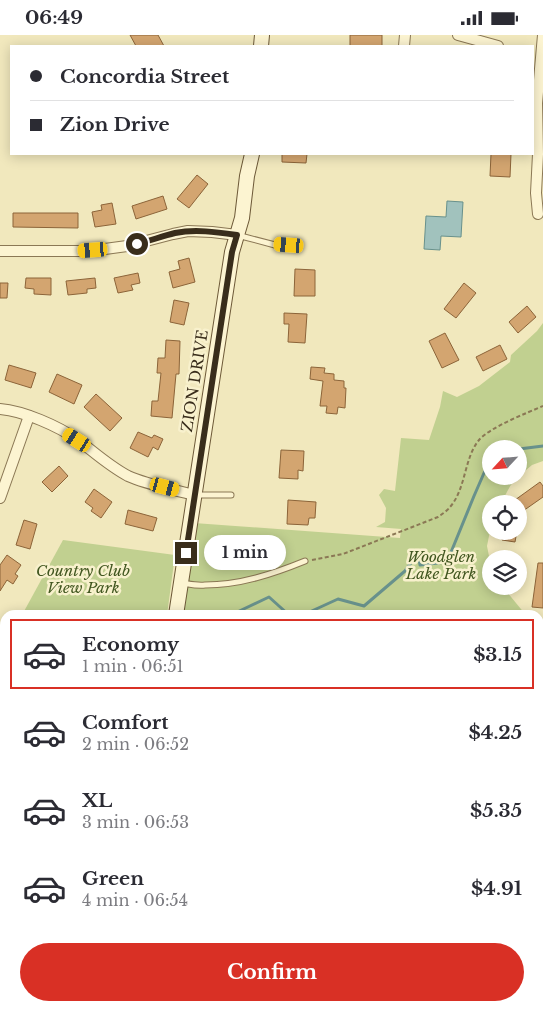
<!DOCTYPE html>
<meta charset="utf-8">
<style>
:root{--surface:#fff;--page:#f7f7f7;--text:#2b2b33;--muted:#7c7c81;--line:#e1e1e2;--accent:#d93025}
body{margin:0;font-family:"Libre Baskerville",serif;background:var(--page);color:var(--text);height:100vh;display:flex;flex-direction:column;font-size:19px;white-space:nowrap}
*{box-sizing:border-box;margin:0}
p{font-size:16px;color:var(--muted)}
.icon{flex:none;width:28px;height:28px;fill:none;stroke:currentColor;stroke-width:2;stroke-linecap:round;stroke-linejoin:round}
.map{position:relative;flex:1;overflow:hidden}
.side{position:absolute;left:0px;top:575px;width:544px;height:401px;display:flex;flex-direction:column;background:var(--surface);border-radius:15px 15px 0 0;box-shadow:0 2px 12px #0003}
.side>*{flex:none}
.hud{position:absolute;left:10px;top:10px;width:524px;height:110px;border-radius:0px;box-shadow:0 2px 12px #0003;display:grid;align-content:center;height:110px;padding:0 20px;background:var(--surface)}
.needle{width:32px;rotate:244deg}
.buttons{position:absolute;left:482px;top:405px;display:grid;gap:10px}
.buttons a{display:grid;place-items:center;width:45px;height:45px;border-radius:50%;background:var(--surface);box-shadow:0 2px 12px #0003;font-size:25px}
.end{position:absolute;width:22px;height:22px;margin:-11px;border:6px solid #392d1b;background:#fff;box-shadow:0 0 0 2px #fff}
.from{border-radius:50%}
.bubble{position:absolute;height:35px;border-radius:18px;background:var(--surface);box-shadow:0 2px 12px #0003;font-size:16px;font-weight:700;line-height:35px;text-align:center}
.car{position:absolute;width:15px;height:30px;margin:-15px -8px;border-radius:6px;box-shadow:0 0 4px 1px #0007;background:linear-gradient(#f5c518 24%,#345 0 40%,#f5c518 0 76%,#345 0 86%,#f5c518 0)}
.hud b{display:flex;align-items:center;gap:18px;height:48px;font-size:19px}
.hud b+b{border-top:1px solid var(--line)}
.hud i{width:12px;height:12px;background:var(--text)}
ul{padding:9px 0 0;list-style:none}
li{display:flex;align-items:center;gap:15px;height:70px;margin:0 10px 8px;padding:0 10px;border:2px solid transparent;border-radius:0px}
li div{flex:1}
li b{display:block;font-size:19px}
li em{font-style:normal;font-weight:700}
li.selected{border-color:var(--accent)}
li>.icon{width:45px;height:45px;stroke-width:1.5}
.action{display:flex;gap:10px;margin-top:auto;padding:10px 20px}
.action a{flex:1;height:58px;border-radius:30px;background:var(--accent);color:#fff;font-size:20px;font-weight:700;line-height:58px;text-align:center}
.status{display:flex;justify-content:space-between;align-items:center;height:35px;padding:0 25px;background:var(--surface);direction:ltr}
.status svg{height:14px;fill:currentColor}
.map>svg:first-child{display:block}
.green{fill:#c1d090}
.water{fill:#a1c2bd;stroke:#68918c}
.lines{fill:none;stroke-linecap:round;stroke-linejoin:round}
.stream{stroke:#68918c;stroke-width:3}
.building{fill:#d3a570;stroke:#8c6439}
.lane-casing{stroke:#8b7855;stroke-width:7}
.street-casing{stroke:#8b7855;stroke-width:12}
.secondary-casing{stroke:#6d5938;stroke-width:16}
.path{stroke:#8b7855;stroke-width:2;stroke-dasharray:4 2.5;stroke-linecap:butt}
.lane{stroke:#fcf4d1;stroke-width:5}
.street{stroke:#fcf4d1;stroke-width:10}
.secondary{stroke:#fcf4d1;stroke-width:14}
.route{stroke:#392d1b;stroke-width:6}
.labels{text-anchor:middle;stroke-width:5;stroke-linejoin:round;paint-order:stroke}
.street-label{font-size:15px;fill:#392d1b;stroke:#f8f1cd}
.park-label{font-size:15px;font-style:italic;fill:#425720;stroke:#f8f1cd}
</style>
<div class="status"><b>06:49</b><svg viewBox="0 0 49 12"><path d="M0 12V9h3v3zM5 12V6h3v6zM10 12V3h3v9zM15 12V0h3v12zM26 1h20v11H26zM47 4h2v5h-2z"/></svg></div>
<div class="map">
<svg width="543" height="976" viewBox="0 0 543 976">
<rect width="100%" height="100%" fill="#f1e8bd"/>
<g class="green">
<path d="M543,288V426L532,430L519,441V414H491V441H518C510,449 506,459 501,469H491V491L487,511L491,531V551H502L525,579L503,580L492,577L472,576L469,580H184L194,488L400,503L401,494L376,492L385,487L386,473L379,460L384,454L395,456L401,403L429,405L440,372L443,356L457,362L479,351L510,327L511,320L537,296Z"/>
<path d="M63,505L175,520L167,580H22Z"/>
<path d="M5,593V722L0,724V595Z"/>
</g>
<path class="water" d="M447,166L463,167L461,202L441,201L440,215L424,214L426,181L446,182Z"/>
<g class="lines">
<g class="stream">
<path d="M519,414L543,411"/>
<path d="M231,580L269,562L289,580"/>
<path d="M303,580L338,564L364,571L405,536L418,518L420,530L447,527L474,461L491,422"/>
<path d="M0,646L5,644"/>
</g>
</g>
<g class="building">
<path d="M130,0H158L164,11H136Z"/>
<rect x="350" y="0" width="32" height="11"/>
<path d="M282,119H307L306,128L282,127Z"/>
<path d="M491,119H511L510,142L490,141Z"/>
<path d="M197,140L208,149L189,173L177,164Z"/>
<path d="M163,161L167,174L136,184L132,171Z"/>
<path d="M112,168L116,189L95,192L92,177L102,175L101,170Z"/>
<path d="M13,178H78V193L13,192Z"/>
<path d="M189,223L195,247L173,253L169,237L180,234L178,226Z"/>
<path d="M295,234L315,235V261H294Z"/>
<path d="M138,238L140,248L131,250L133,255L118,258L114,243Z"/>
<path d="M26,243H51V260L34,259V254L25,253Z"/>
<path d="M95,243L96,253L87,254V258L68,260L66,246Z"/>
<path d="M0,248H8L7,263H0Z"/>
<path d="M464,248L476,258L456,283L444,274Z"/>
<path d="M174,265L189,268L184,290L170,287Z"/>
<path d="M527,271L536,282L518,298L509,287Z"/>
<path d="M284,278L307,279L305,308L288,307L289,289H284Z"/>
<path d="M445,298L459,325L442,333L429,306Z"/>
<path d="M166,305L180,306L179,339H176L172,383L151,381L152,366H158L161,338H157L158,323H165Z"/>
<path d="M500,310L507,324L483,336L476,322Z"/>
<path d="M9,330L36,338L31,353L5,345Z"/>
<path d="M311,332L325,333L324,338L334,339V345L344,346V353H346L345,373L338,372L337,379L326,378L327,371H320L323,346L310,344Z"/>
<path d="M57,339L82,350L74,369L49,357Z"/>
<path d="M96,359L122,383L110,396L84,372Z"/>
<path d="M138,397L152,403L154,400L163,404L158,415L153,412L148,422L130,413Z"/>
<path d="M281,415L304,416L303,436L298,435V444L279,443Z"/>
<path d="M59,431L68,441L52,457L42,447Z"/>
<path d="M540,447L543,451V462L523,476L515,465Z"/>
<path d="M94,454L112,467L101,483L91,476L93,473L85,467Z"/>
<path d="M288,465L316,467L315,483H309L308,490L287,489Z"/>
<path d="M128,475L157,483L153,496L125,489Z"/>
<path d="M24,485L37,489L30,514L16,510Z"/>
<path d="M503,496H517L515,507L502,505Z"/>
<path d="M7,520L21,530L15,539L18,541L13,549L7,545L0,556V530Z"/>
<path d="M538,528H543V573L532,572Z"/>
</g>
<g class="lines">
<g class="lane-casing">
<g id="lane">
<path d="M237,200L275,210H289"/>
<path d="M195,460H231"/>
<path d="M182,548C189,549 197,551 205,550C240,550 273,539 305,526"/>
</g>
</g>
<g class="street-casing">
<g id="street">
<path d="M458,0L498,11"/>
<path d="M404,11L405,0"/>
<path d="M538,179L536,158L538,119L537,68L543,0"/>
<path d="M0,216H81L105,214L127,211L173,199L188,196L212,197L237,200"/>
<path d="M0,374C24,376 58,391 78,405C94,417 109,431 128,441C148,450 173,454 194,460"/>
<path d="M0,463L29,381"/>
<path d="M539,629H543"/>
<path d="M0,913L5,911"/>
<path d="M539,939L543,940"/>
<path d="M308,976V971"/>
</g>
</g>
<g class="secondary-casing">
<g id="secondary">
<path d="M261,11L262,0"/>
<path d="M176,580L232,217L242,183L247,141L252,119"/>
<path d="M119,976L120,971"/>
</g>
</g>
<path class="path" d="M312,525L343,519L438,482C442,479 447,476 450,472C466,454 464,423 479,405C490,392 527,378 543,371"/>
<use href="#lane" class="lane"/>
<use href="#street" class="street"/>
<use href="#secondary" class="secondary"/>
</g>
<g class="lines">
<path class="route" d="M137,209C150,206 162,201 175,198C195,194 216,197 237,200L232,217L186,518"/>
</g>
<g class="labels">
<g class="street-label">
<text transform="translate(195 346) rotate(-81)" y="5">ZION DRIVE</text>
</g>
<g class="park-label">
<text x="441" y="527">Woodglen<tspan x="441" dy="17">Lake Park</tspan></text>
<text x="83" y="541">Country Club<tspan x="83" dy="17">View Park</tspan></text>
</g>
</g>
</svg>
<div class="buttons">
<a><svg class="needle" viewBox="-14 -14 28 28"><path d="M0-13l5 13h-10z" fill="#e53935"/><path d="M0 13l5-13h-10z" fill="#7c7c81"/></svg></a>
<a><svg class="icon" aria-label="locate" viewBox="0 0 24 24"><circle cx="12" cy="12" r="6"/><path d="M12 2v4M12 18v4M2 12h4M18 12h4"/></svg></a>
<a><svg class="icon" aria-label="layers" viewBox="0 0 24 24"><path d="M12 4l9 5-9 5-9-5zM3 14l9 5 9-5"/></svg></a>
</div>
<i class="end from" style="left:137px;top:209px"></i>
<i class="end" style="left:186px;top:518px"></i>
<div class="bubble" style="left:204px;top:500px;width:82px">1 min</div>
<i class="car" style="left:289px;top:210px;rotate:274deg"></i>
<i class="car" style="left:93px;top:215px;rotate:266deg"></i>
<i class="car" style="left:77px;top:405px;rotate:302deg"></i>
<i class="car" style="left:165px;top:452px;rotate:105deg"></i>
<div class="hud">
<b><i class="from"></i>Concordia Street</b>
<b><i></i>Zion Drive</b>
</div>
<section class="side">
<ul>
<li class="selected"><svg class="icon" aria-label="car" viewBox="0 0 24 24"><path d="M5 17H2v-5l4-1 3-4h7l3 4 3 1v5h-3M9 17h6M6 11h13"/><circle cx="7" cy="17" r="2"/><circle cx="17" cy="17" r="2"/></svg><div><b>Economy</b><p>1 min · 06:51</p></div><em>$3.15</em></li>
<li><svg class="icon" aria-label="car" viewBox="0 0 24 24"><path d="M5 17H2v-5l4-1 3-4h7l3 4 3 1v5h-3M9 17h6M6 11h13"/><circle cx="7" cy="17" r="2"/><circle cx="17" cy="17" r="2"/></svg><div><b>Comfort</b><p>2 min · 06:52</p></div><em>$4.25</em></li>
<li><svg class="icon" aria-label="car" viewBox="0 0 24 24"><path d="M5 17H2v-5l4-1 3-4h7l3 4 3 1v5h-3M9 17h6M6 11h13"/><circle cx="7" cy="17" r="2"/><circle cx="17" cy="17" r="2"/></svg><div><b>XL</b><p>3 min · 06:53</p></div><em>$5.35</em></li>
<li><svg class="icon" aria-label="car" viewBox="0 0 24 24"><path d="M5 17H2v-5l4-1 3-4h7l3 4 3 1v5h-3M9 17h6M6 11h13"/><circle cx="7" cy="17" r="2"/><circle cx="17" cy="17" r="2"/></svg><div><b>Green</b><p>4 min · 06:54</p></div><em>$4.91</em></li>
</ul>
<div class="action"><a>Confirm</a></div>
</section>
</div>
